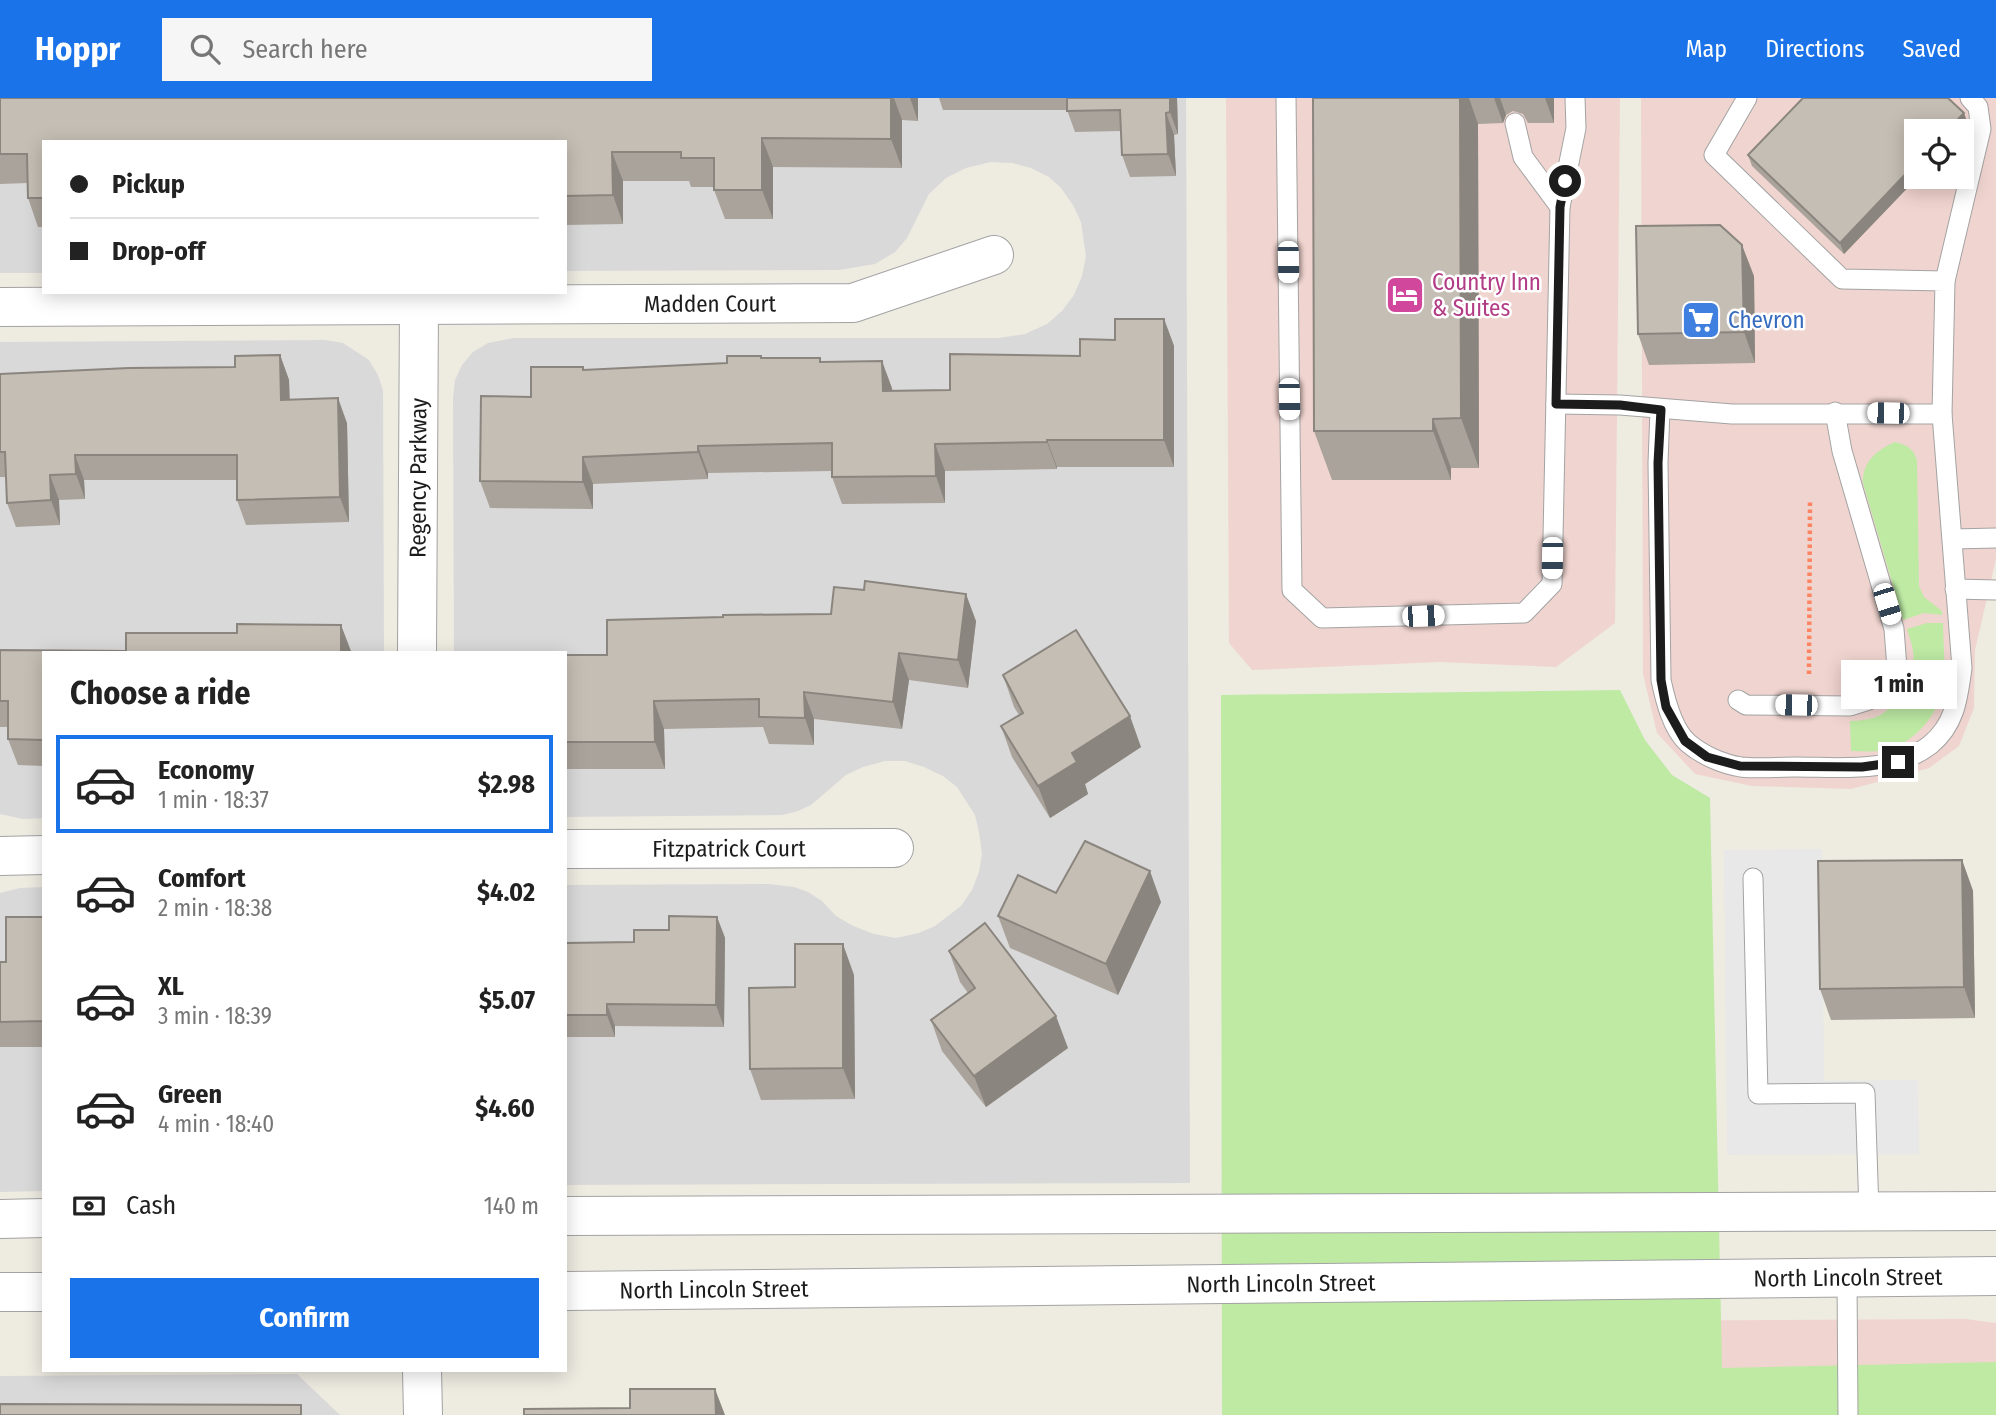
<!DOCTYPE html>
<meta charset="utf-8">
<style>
:root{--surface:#fff;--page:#f6f6f6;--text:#222;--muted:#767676;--line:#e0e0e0;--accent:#1a73e8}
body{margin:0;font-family:"Fira Sans Condensed",sans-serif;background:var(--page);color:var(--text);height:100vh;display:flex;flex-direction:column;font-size:26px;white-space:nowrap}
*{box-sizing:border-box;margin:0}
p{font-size:23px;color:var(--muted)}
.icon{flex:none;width:38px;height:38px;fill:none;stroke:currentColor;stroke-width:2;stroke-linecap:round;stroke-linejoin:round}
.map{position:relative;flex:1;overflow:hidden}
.panel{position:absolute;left:42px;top:553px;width:525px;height:721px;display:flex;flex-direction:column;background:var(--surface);border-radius:0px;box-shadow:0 4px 18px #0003}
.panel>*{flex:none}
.guide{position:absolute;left:42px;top:42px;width:525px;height:154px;border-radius:0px;box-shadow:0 4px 18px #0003;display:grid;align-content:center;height:154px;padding:0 28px;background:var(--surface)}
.controls{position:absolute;left:1904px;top:21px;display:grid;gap:14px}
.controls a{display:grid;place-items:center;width:70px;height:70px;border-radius:0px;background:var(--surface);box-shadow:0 4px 18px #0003;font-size:35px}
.end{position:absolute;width:32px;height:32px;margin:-16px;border:9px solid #1c1c1c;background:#fff;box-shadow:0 0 0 4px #fff}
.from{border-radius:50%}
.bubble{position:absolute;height:49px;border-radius:0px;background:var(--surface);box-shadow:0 4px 18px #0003;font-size:23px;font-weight:700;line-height:49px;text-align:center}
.car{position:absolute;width:21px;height:42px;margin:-21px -10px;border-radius:9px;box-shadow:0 0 5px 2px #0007;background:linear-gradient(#fff 24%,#345 0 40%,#fff 0 76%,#345 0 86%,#fff 0)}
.guide b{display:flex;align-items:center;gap:24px;height:66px;font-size:26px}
.guide b+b{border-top:2px solid var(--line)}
.guide i{width:18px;height:18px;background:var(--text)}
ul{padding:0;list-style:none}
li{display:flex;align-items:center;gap:21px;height:98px;margin:0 14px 10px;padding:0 14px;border:4px solid transparent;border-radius:0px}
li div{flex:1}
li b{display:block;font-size:26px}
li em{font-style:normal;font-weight:700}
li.selected{border-color:var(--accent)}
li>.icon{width:63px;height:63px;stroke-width:1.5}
h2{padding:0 28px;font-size:32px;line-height:84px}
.pay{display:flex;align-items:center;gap:18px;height:77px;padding:0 28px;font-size:26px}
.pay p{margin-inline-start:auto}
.cta{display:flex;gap:14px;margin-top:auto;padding:14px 28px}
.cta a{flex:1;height:80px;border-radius:0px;background:var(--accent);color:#fff;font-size:28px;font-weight:700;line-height:80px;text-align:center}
header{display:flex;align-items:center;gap:42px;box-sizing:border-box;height:98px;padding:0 35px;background:var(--accent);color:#fff}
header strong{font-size:33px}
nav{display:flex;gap:38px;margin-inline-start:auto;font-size:24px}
.search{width:490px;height:63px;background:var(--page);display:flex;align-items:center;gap:18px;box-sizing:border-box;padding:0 24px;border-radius:0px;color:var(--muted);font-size:26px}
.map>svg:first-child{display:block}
.residential{fill:#dad9d9}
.commercial{fill:#f0d4cf;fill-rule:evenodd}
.grass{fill:#beeaa4}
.parking{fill:#e8e8e8}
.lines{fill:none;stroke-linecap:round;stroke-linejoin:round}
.service-casing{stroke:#a3a3a3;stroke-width:21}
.minor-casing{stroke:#a3a3a3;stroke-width:40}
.tertiary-casing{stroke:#a3a3a3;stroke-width:40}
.path{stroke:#fe8562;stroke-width:4.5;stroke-dasharray:3.5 3.5;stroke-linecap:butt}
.service{stroke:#fff;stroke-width:19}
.minor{stroke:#fff;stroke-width:38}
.tertiary{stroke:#fff;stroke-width:38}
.wall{fill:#a9a39b}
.shaded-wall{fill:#8a857e}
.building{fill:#c5beb4;stroke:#8a857e;stroke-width:2}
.route{stroke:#1c1c1c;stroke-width:9}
.labels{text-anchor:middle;stroke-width:5;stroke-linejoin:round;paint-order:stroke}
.hotel-label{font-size:23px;fill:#b23c85;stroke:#fff;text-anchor:start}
.street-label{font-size:23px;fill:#1c1c1c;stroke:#fff}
.shop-label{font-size:23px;fill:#366cbe;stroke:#fff;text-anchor:start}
</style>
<header>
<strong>Hoppr</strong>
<div class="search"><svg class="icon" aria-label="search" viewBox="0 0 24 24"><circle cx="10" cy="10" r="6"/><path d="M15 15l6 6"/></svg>Search here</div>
<nav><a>Map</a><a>Directions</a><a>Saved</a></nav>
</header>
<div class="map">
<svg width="1996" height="1317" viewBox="0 0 1996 1317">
<rect width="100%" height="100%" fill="#eeebe1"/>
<g class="residential">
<path d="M0,0H1186L1190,1085L565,1087V787L768,786L794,789L808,794L822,803L836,818L853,828L874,836L896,840L919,835L935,828L961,808L972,792L979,774L982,756L979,734L975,717L957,689L943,678L924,669L905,663H885L863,669L846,677L811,707L798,713L782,717L565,719V555H454L453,300L455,282L462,267L473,254L488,245L514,240H999L1025,236L1047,226L1062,213L1074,197L1082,178L1086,158L1081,124L1073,107L1061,90L1049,79L1031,70L1012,65L991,64L966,70L946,80L929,96L907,140L895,154L875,166L839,172L565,173V44H44V175H0Z"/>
<path d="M325,242L343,245L369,262L378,277L383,292L384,555H44V720L23,721L0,716V244Z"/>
<path d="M44,789V1093L0,1094V795L20,790Z"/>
<path d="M297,1276L340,1317H0V1278Z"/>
</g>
<g class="commercial">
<path d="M1226,0H1620L1615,525L1556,569L1440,564L1252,572L1229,545Z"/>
<path d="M1641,0H1996V461L1975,552L1974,610L1959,648L1929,670L1851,691L1752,688L1695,676L1657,635L1643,576ZM1916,33H1962V79H1916Z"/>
<path d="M1965,1221L1996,1225V1317H1613L1612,1223Z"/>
</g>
<g class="grass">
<path d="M1895,344C1907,347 1913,350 1917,362L1919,488L1924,499L1942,513V517L1924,515L1903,522L1863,385C1862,364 1877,352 1895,344Z"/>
<path d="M1927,525H1943C1943,545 1946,566 1943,586C1940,618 1911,649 1879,653C1870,654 1860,653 1851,653L1850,623C1858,623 1865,622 1873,620C1898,612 1917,579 1913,553C1912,546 1909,538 1907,531Z"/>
<path d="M1620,592L1645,642L1672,677L1710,700L1722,1270L1996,1264V1317H1222L1221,597Z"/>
</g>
<path class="parking" d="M1822,751L1824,983L1918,982L1919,1056L1727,1057L1724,752Z"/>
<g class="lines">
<g class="service-casing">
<g id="service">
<path d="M1286,0L1292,492L1322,520L1524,515L1552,486L1560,109L1576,30L1575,0"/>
<path d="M1515,25L1523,59L1560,109"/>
<path d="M1945,183L1981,31L1978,9L1970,0"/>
<path d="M1556,306L1620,307L1732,316H1942"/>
<path d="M1660,312L1658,365L1661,582C1665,601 1672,631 1688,645C1702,657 1722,666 1741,669C1758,671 1777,669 1795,669C1839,669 1892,676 1930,647C1955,627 1958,600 1962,570L1942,316L1945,183L1842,181L1714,57L1747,0"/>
<path d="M1953,441L1996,440"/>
<path d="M1955,491L1996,492"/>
<path d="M1738,602L1746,607L1850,608L1869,602L1889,586L1897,570L1894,531L1842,353L1835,314"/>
<path d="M1753,780L1758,996L1865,995L1869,1113"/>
<path d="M1847,1180L1848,1317"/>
</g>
</g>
<g class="minor-casing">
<g id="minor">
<path id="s1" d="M0,209L853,205L994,157"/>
<path id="s2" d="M417,555L419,206"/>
<path id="s3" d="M565,751L894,750"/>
<path d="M0,758L44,757"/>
<path d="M422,1272L423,1317"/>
</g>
</g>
<g class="tertiary-casing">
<g id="tertiary">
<path d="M565,1118L1996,1113"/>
<path d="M0,1121L44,1120"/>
<path id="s4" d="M565,1193L1996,1178"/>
<path d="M0,1194H44"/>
</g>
</g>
<path class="path" d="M1809,576L1810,402"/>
<use href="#service" class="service"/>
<use href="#minor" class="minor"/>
<use href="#tertiary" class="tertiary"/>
</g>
<g class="wall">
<path d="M0,0H918V23L902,22V70L773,69V121H725L714,92V89H691L689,83H623V126L565,127V44H44V129H38L28,100V85L0,86Z"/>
<path d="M939,0H1177L1178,36L1174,37L1176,78L1130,79L1122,57L1121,33L1075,34L1067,12H943Z"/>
<path d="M1313,0H1554V25H1528L1523,16L1513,13L1506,17L1503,25L1478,26L1479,370H1451V382H1332L1314,333Z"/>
<path d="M1968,26L1916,79H1918L1844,156L1752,68L1748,57Z"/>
<path d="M1754,178L1755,265L1649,267L1638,236Z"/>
<path d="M1164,221L1174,248V369H1057V371L945,373V405L842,406L832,379V373L708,375V381L593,386V411L490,410L480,383L583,269L584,272L727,265L762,260L821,264L892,290V293L950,292L1080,258L1115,242Z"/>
<path d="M280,257L289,282L290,302L347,325L349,424L246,427L237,402V382H84L85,401L59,402L60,427L16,429L7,405L6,379H0V276L235,269Z"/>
<path d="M864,492L976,523L968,590L909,582L902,631L814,621V647L769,646L763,629L664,631L665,671H565V557H607L831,516Z"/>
<path d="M0,552L351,553V555H44V668L18,667L8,641V629H0Z"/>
<path d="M1003,577L1141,649L1085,686L1088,696L1050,720L1012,659L1001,628L1019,617L1014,609Z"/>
<path d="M1962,762L1973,793L1975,920L1831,922L1820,891Z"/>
<path d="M1056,795L1161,804L1118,897L1010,850L998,818Z"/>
<path d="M44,819V949H0V864H6Z"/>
<path d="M717,819L725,840L724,929L615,928V939H565V845L634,844Z"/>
<path d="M949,853L1068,950L986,1009L942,953L931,922L968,895L960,884Z"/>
<path d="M854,877L855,1001L761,1002L750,971Z"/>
</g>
<g class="shaded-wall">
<path d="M891,0H894L902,22V70L891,41Z"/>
<path d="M910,0H918V23Z"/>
<path d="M1170,0H1177L1178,36L1170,14Z"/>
<path d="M1460,0H1469L1478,26L1479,370L1461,320Z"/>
<path d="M1494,0H1500L1506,17L1503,25Z"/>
<path d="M1545,0H1554V25Z"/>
<path d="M1166,15L1174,37L1176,78L1168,56Z"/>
<path d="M1964,15L1968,26L1961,33H1947Z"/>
<path d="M762,40L773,69V121L762,92Z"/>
<path d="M612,54L623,83V126L613,97Z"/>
<path d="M1916,65V79H1918L1844,156L1840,145Z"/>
<path d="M1742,147L1754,178L1755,265L1744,234Z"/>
<path d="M1164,221L1174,248V369L1164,342Z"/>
<path d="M280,257L289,282L290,327L281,302Z"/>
<path d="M882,263L892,290L893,320L883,293Z"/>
<path d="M338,300L347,325L349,424L340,399Z"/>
<path d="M1433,321L1451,370V382L1433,333Z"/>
<path d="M1047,342L1057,369V371L1047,344Z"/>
<path d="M935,346L945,373V405L936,378Z"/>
<path d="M698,348L708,375V381L698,354Z"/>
<path d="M75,357L84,382L85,401L76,376Z"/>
<path d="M583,359L593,386V411L583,384Z"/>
<path d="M50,377L59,402L60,427L51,402Z"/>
<path d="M966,496L976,523L968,590L958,562Z"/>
<path d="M341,527L351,553V555H341Z"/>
<path d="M899,555L909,582L902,631L893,604Z"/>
<path d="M804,594L814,621V647L805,620Z"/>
<path d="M654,603L664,631L665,671L655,644Z"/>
<path d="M1130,618L1141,649L1085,686L1088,696L1050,720L1038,688L1072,655Z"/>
<path d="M1962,762L1973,793L1975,920L1964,889Z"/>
<path d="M1150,773L1161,804L1118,897L1106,866Z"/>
<path d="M717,819L725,840L724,929L716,907Z"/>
<path d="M843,846L854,877L855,1001L843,970Z"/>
<path d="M607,906L615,928V939L607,917Z"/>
<path d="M1056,918L1068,950L986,1009L974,978Z"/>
<path d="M715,1291L725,1317H716Z"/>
</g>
<g class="building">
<path d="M0,0H891V41L762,40V92H714V60H681V54H612L613,97L565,98V44H44V100H28L27,56H0Z"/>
<path d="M1067,0H1170V14L1166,15L1168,56L1122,57L1120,12L1067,13Z"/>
<path d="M1313,0H1460L1461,320L1433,321V333H1314Z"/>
<path d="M1803,0H1948L1964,15L1947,33H1916V65L1840,145L1748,57Z"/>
<path d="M1720,127L1742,147L1744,234L1638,236L1636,128Z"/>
<path d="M1115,221H1164V342H1047V344L935,346L936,378L832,379V345L698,348V354L583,359V384L480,383L481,298L531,299V269H583V272L727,265V258H761V260H820V264L882,263L883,293L950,292V256L1080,258V241L1115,242Z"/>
<path d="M280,257L281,302L338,300L340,399L237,402V357H75L76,376L50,377L51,402L7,405L5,354H0V276L129,270L235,269V258Z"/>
<path d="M865,483L966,496L958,562L899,555L893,604L804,594L805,620L759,619V601L654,603L655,644H565V557H607V522L723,519V517L831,516L834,489L864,492Z"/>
<path d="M237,526L341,527V555H44V642L8,641V603H0V552L126,553V535H237Z"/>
<path d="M1076,532L1130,618L1072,655L1077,664L1038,688L1001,628L1023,615L1003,577Z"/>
<path d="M1085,743L1150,773L1106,866L998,818L1018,777L1056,795Z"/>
<path d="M1962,762L1964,889L1820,891L1818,763Z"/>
<path d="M669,818L717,819L716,907L607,906V917H565V845L634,844V832H669Z"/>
<path d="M6,819H44V923L0,924V864H6Z"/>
<path d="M985,825L1056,918L974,978L931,922L975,890L949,853Z"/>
<path d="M795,846H843V970L750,971L749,890L795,889Z"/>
<path d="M630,1291H715L716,1317H524V1311L630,1310Z"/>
<path d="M0,1306L301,1307V1317H0Z"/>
</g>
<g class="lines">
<path class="route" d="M1565,83L1560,109L1556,306L1620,307L1661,312L1658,365L1661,582L1666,609L1685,643L1707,659L1740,668L1862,669L1898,664"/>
</g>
<defs>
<g id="hotel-square" transform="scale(2.0125)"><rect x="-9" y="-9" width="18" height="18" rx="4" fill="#d1479c" stroke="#fff"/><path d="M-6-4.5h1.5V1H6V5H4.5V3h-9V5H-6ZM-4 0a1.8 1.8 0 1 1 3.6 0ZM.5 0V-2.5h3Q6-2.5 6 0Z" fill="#fff"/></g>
<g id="supermarket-square" transform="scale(2.0125)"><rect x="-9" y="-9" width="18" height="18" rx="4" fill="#3f7fe0" stroke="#fff"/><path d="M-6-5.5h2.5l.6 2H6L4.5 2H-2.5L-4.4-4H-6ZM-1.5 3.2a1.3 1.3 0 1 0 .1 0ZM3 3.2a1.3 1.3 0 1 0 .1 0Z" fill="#fff"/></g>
</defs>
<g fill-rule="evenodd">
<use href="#hotel-square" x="1405" y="197"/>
<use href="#supermarket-square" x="1701" y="222"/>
</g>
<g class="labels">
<g class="hotel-label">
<text x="1432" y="192">Country Inn<tspan x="1432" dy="26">&amp; Suites</tspan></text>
</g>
<g class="street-label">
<text dy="8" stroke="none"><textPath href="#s1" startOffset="710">Madden Court</textPath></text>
<text dy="8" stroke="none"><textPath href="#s2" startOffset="175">Regency Parkway</textPath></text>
<text dy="8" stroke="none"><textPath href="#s3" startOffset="164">Fitzpatrick Court</textPath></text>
<text dy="8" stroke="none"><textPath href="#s4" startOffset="1283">North Lincoln Street</textPath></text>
<text dy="8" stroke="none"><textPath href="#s4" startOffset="716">North Lincoln Street</textPath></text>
<text dy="8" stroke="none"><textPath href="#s4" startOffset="149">North Lincoln Street</textPath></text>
</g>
<g class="shop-label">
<text x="1728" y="230">Chevron</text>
</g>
</g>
</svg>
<div class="controls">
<a><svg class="icon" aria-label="locate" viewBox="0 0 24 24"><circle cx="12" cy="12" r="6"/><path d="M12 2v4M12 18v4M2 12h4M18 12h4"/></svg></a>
</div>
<i class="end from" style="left:1565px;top:83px"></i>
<i class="end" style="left:1898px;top:664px"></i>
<div class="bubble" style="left:1841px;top:562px;width:116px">1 min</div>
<i class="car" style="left:1288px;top:164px;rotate:179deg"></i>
<i class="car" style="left:1289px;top:301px;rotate:179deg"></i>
<i class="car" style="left:1888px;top:315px;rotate:271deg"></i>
<i class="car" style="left:1552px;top:460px;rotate:181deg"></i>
<i class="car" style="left:1887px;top:506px;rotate:163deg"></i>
<i class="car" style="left:1423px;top:518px;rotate:88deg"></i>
<i class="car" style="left:1796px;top:607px;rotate:271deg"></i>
<div class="guide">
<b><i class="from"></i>Pickup</b>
<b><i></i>Drop-off</b>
</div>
<section class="panel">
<h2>Choose a ride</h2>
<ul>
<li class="selected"><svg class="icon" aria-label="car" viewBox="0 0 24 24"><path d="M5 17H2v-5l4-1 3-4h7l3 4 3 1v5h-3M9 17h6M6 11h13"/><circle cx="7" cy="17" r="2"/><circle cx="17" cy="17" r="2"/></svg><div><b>Economy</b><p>1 min · 18:37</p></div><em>$2.98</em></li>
<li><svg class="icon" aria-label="car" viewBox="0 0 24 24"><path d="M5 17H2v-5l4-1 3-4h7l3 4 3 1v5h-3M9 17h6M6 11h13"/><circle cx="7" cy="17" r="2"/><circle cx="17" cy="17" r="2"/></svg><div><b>Comfort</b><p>2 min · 18:38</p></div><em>$4.02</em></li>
<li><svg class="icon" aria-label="car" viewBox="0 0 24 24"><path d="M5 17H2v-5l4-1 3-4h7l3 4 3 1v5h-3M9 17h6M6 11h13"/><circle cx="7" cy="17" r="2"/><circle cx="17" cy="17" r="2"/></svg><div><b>XL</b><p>3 min · 18:39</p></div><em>$5.07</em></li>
<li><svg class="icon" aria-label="car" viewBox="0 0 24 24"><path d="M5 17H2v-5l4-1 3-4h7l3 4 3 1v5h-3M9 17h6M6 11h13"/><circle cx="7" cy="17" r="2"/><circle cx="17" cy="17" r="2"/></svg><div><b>Green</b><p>4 min · 18:40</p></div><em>$4.60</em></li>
</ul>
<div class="pay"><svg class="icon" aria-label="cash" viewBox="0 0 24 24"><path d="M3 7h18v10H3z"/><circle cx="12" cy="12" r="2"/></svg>Cash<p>140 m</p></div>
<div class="cta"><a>Confirm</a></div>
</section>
</div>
